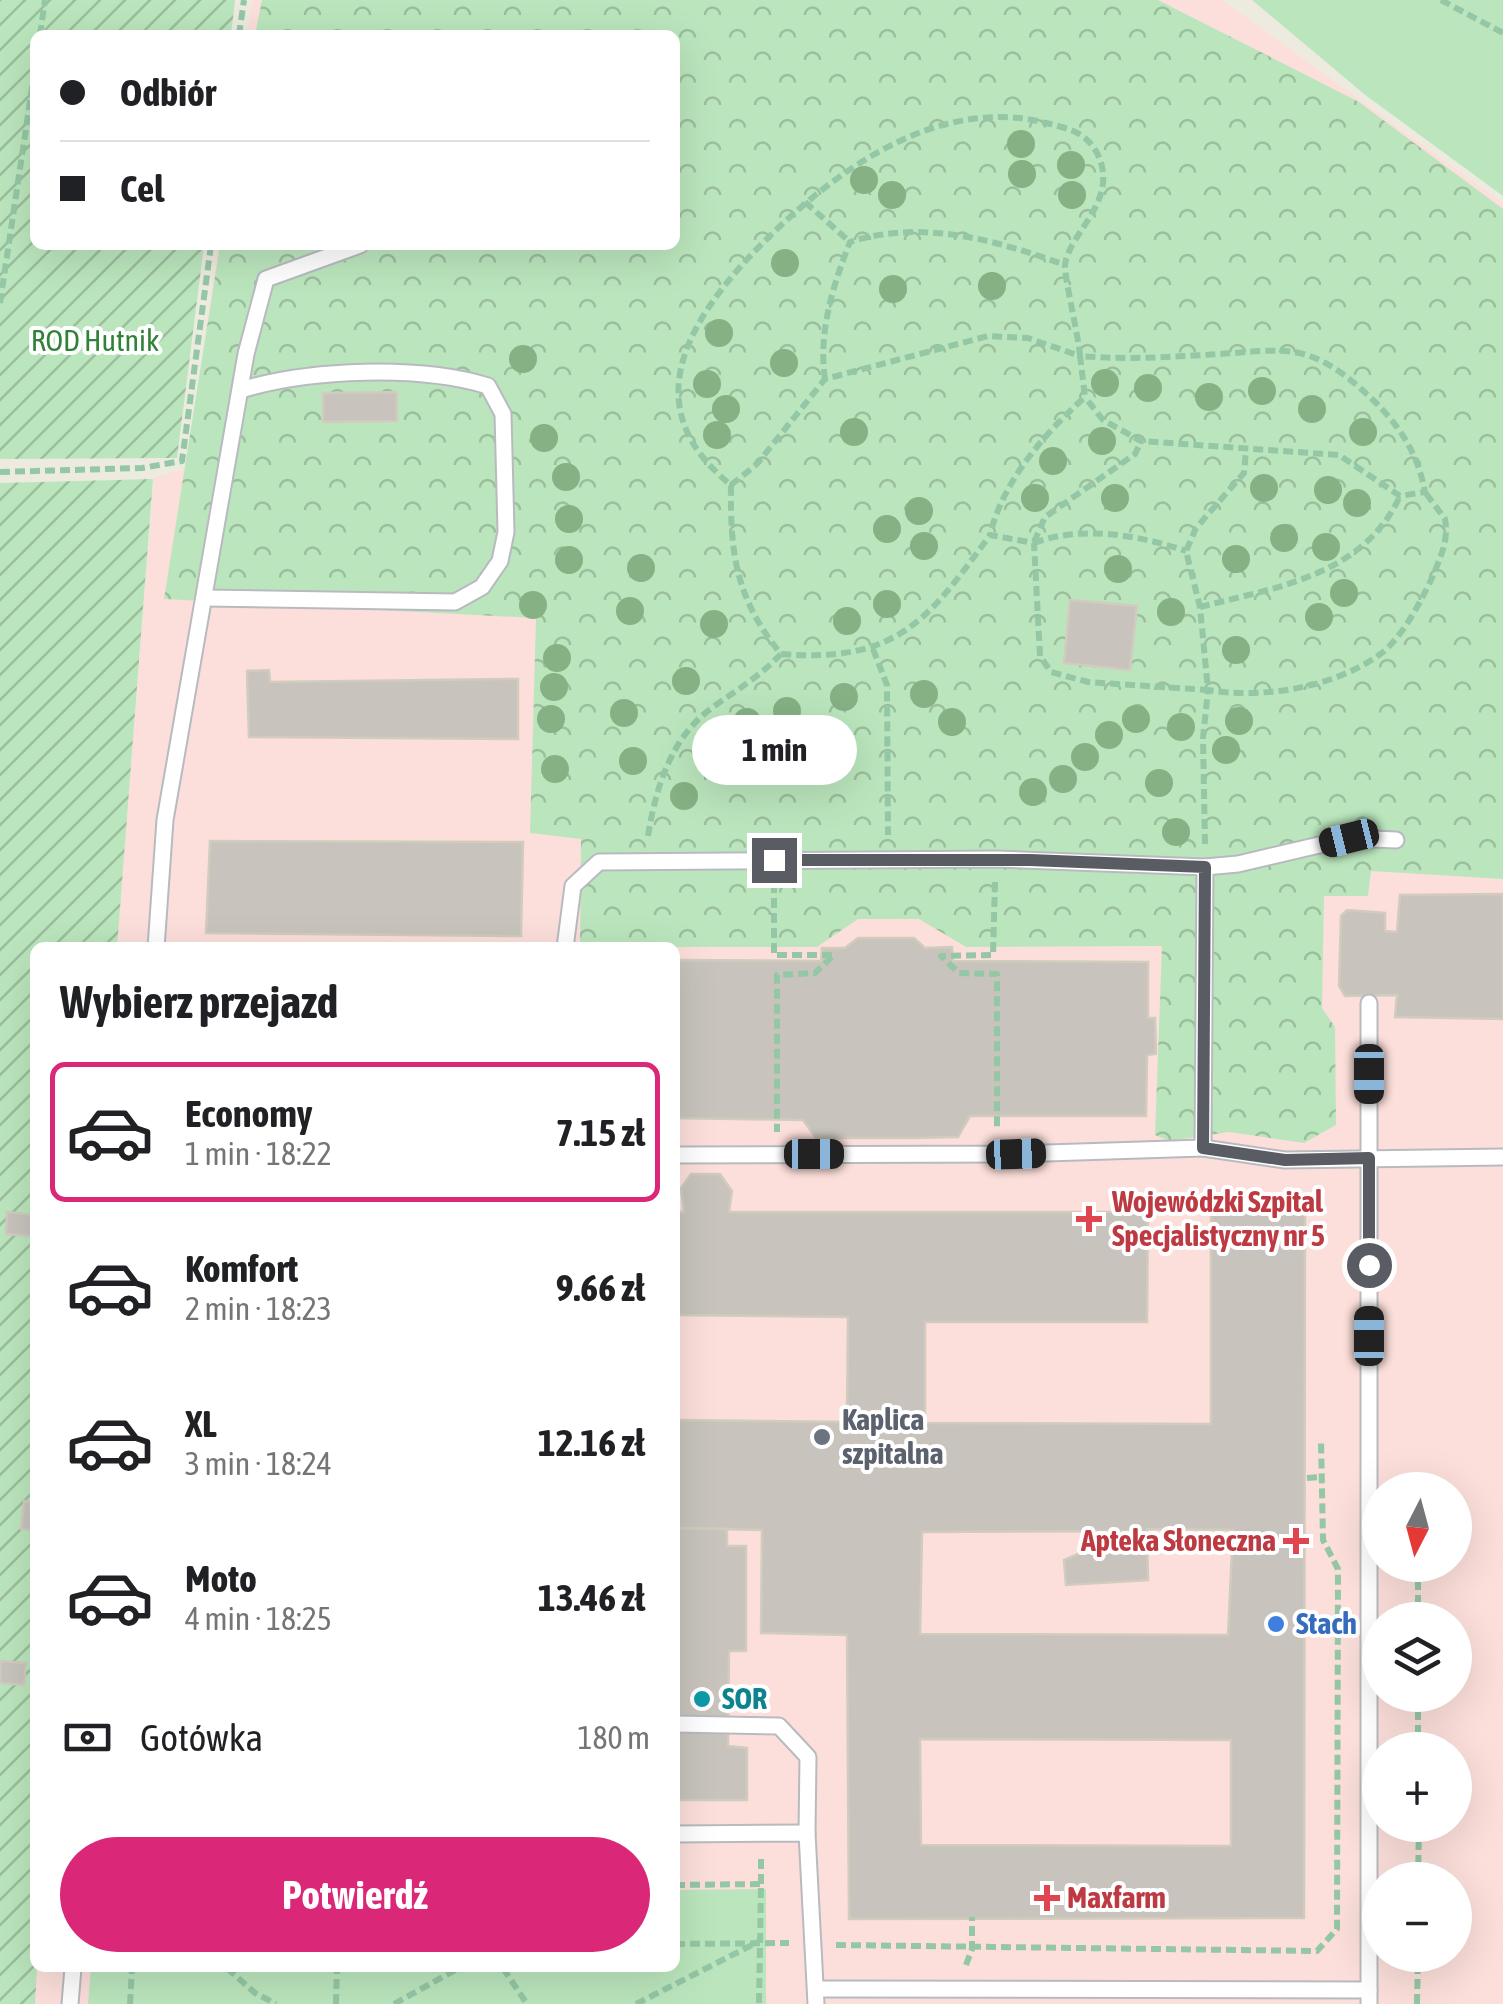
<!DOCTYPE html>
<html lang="pl">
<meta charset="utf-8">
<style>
:root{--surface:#fff;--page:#f2f2f2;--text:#202124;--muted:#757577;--line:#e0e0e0;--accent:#db2777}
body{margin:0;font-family:"Asap Condensed",sans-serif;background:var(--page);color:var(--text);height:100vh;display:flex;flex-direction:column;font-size:38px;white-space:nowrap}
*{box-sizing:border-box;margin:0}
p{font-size:32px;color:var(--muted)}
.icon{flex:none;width:55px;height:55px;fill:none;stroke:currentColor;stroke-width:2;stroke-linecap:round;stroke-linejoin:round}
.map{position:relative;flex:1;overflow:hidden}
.panel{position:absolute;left:30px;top:942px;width:650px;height:1030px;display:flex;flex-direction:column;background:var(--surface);border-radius:15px;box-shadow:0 10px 40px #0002}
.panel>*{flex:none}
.top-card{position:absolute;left:30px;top:30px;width:650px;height:220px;border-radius:15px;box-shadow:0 10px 40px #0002;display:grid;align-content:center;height:220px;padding:0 30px;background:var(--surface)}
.needle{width:65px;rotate:186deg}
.tools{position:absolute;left:1362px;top:1472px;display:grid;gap:20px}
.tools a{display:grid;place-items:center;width:110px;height:110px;border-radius:50%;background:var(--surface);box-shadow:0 10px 40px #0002;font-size:50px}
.end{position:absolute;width:45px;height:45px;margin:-22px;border:12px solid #595c62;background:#fff;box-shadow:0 0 0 5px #fff}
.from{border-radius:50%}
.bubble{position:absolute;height:70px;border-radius:35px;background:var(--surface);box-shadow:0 10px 40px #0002;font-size:32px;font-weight:700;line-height:70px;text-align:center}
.car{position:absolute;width:30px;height:60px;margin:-30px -15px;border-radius:12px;box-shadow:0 0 8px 2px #0007;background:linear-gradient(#222 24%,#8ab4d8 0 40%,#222 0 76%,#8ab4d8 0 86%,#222 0)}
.top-card b{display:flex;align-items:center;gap:35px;height:95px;font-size:38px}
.top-card b+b{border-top:2px solid var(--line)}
.top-card i{width:25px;height:25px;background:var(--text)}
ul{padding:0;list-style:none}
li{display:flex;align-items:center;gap:30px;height:140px;margin:0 20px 15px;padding:0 10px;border:5px solid transparent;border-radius:15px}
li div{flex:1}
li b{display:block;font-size:38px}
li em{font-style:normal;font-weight:700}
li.selected{border-color:var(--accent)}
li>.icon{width:90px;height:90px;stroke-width:1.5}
h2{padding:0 30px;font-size:45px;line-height:120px}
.pay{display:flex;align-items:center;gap:25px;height:110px;padding:0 30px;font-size:38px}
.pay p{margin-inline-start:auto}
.cta{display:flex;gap:20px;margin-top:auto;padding:20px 30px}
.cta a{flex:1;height:115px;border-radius:60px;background:var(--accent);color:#fff;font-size:40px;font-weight:700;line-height:115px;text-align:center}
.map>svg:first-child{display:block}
.medical{fill:#fcdfda;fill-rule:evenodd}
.grass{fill:#bbe6bd}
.park{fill:url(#park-crowns)}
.garden{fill:url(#garden-furrows)}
.building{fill:#c8c4bd;stroke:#d1ccbe;stroke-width:2.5;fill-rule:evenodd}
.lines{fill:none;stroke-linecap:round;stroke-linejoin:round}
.service-casing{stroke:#b8bac0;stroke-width:19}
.path{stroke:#94c7a5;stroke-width:6;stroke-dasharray:10 5;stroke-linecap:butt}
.service{stroke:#fff;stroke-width:15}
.tree{fill:#85b184}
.route{stroke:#595c62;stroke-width:12}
.health-dot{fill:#e0444e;stroke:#fff;stroke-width:4}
.worship-dot{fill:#6b7280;stroke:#fff;stroke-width:4}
.shop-dot{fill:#3f7fe0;stroke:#fff;stroke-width:4}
.culture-dot{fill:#0f9aa8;stroke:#fff;stroke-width:4}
.labels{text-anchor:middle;stroke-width:8;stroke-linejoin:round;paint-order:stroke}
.park-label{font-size:30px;fill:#308238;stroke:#fff}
.health-label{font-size:30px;font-weight:bold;fill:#be3a42;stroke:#fff;text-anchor:start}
.worship-label{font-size:30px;font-weight:bold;fill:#5b616d;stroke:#fff;text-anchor:start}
.shop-label{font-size:30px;font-weight:bold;fill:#366cbe;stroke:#fff;text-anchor:start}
.culture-label{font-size:30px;font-weight:bold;fill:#0d838f;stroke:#fff;text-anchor:start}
</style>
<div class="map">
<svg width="1503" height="2004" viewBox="0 0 1503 2004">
<defs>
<pattern id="park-crowns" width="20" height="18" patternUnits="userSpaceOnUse" patternTransform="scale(2.5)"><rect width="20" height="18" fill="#bbe6bd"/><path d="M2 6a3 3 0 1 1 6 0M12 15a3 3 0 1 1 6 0" fill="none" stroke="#9bbe9d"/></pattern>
<pattern id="garden-furrows" width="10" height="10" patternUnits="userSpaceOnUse" patternTransform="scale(2.5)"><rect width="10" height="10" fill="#bbe6bd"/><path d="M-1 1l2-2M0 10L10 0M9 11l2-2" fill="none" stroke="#9bbe9d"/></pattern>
</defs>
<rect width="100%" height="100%" fill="#edebe0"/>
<path class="medical" d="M252,0H1222L1503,203V2004H33L36,1968H675V948L116,947L154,478L187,468L218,245H675V35H247ZM1380,1490H1455V1565H1380ZM1380,1620H1455V1695H1380ZM1380,1750H1455V1825H1380ZM1380,1880H1455V1955H1380Z"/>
<g class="grass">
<path d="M1252,0H1503V196L1364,94Z"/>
<path d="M766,1889V2004H88L91,1968H675V1890Z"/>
</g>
<path class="park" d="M262,0H1158L1359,102L1503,209V879L1371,871L1368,896H1324L1322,1008L1335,1027L1336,1125L1304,1143L1229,1132L1170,1141L1155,1135L1162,946L966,947L919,919H858L817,947H580L581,839L530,833L536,618L164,599L220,245H675V35H255Z"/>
<g class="garden">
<path d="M0,0H235L231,35H35V245H204L177,458L0,459Z"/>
<path d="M153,479L117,947L35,948L37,1968L35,2004H0V483Z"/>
</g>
<g class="building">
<path d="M397,392V421L323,422V393Z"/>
<path d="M1070,600L1137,606L1130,670L1064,663Z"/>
<path d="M269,670L270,682L518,679V739L249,737L247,671Z"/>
<path d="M210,841L523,842L521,936L206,933Z"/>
<path d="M1503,894V1019L1395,1017L1397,995L1345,996L1339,986L1341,916L1347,910L1385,913V931L1397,932L1400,895Z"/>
<path d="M858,938H914L925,948L952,947L953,961L1148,962V1018H1155L1156,1054L1147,1055L1146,1116H970L958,1137L915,1138H816L803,1120L675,1118V960L821,961L822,948H845Z"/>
<path d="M691,1174H720L732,1191L729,1212H1148L1147,1322H925V1423L1211,1424V1195L1305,1196L1304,1918L849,1919L847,1635L761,1633L762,1530L675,1528V1420L847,1422L848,1317L675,1315V1212H684L681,1188ZM1147,1529L1233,1530L1228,1635L920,1634L922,1532L1130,1531L1064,1560L1066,1585L1148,1580ZM920,1739L1231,1740V1846L921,1845Z"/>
<path d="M7,1212L35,1215L33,1236L6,1234Z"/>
<path d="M24,1501L35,1502V1531L21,1529Z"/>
<path d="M675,1528L727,1529V1546H746V1651H729L728,1746L747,1748V1800H675Z"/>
<path d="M0,1661L26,1663L24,1685L0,1683Z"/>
</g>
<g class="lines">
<g class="service-casing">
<g id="service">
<path d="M205,598L455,602L482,587L500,561L506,532L503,414L488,386C419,365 310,369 241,390"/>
<path d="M1205,867L1238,864L1349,838L1396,840"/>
<path d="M156,948L165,820L246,354L266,279L360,245"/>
<path d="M565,948L573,886L599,862L996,859L1205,867L1203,1148L1285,1160L1503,1157"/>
<path d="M1369,1003V2004"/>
<path d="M675,1155L1015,1154L1203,1148"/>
<path d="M675,1724L779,1726L808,1757L807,1833"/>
<path d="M675,1834L807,1833L816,2004"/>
<path d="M816,1989L1369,1990"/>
<path d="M70,2004L73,1968"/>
</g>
</g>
<g class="path">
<path d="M1441,0L1503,33"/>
<path d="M40,35L45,0"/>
<path d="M239,35L244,0"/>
<path d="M805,202L850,242"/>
<path d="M0,303L35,68"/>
<path d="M825,379C818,333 833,285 850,242C922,219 996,240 1065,265"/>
<path d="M0,472L142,468L182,461L211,245"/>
<path d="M731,485L757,464L825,379L988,336L1028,338L1080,356L1085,397C1044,434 1003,481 990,535"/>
<path d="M1034,542L1045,517L1135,454L1141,441"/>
<path d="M1034,543C1081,525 1139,535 1186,551"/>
<path d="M1200,607C1277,587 1363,576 1400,496"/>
<path d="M873,649L887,685L888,835"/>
<path d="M781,654C896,663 927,622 990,535L1034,543L1040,656L1051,672L1088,682L1208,690L1200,607L1186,551L1196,528L1244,473L1246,450"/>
<path d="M648,836C656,787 671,737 713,707C738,689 759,677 781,654C736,599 730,554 731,485C636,409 686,324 753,253C826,177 933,94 1046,123C1067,128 1086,132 1097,153C1121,200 1069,232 1065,265C1064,276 1079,338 1080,356C1126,360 1173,357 1219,354C1245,353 1277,347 1303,354C1330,361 1353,381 1373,400C1400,426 1418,454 1425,492L1400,496L1339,455L1141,441L1103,420L1085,397"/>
<path d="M1205,844L1203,738L1208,690C1262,699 1333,688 1379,655C1401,640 1421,601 1432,578C1440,558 1449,541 1445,519L1425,492"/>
<path d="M995,882L993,955L941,956L959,973L997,974V1128"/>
<path d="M774,883V955H834L815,973L777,975V1132"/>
<path d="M1307,1478L1322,1477"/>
<path d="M1418,1620V1565"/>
<path d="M1418,1695V1750"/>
<path d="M1418,1880L1419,1825"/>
<path d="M761,1884V1855"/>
<path d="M675,1885L761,1884L759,2004"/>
<path d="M675,1944L789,1943"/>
<path d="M836,1945L1317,1951L1337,1929L1338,1569L1323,1540L1321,1440"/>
<path d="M966,1965L972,1949V1917"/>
<path d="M227,1968L255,1993L276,2004"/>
<path d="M503,1968L527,2004"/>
<path d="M130,2004L132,1968"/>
<path d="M336,2004L337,1968"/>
<path d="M394,2004L459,1968"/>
<path d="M636,2004L758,1942"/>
<path d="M1417,2004L1418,1955"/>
</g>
<use href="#service" class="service"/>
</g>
<g class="tree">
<circle cx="1021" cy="144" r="14"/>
<circle cx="1071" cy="165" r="14"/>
<circle cx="1022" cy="174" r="14"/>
<circle cx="864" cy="180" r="14"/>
<circle cx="892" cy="195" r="14"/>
<circle cx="1072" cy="195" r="14"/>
<circle cx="785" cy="263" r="14"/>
<circle cx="992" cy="286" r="14"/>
<circle cx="893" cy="289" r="14"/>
<circle cx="719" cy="333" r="14"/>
<circle cx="523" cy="359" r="14"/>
<circle cx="784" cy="363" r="14"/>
<circle cx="1105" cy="383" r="14"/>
<circle cx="707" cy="384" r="14"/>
<circle cx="1148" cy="388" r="14"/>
<circle cx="1262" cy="391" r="14"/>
<circle cx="1209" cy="397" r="14"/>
<circle cx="726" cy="409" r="14"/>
<circle cx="1312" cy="409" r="14"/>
<circle cx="854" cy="432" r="14"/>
<circle cx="1363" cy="432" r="14"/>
<circle cx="717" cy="435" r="14"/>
<circle cx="544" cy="438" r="14"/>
<circle cx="1102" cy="441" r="14"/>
<circle cx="1053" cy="461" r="14"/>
<circle cx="566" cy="477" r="14"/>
<circle cx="1264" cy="488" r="14"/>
<circle cx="1328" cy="490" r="14"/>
<circle cx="1035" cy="498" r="14"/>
<circle cx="1115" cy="498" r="14"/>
<circle cx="1357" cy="503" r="14"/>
<circle cx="919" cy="511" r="14"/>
<circle cx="569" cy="519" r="14"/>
<circle cx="887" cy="529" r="14"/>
<circle cx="1284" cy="538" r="14"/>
<circle cx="924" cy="546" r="14"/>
<circle cx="1326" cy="547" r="14"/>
<circle cx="1236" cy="559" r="14"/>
<circle cx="569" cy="560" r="14"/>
<circle cx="641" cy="568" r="14"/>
<circle cx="1118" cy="569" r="14"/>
<circle cx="1344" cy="593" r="14"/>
<circle cx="887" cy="604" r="14"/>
<circle cx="533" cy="605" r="14"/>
<circle cx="630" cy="611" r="14"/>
<circle cx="1171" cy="612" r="14"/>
<circle cx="1319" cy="617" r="14"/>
<circle cx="847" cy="621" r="14"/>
<circle cx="714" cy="624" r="14"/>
<circle cx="1236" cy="650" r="14"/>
<circle cx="557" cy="658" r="14"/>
<circle cx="686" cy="681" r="14"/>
<circle cx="554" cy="687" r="14"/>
<circle cx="924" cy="694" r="14"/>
<circle cx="844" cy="697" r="14"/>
<circle cx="787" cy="711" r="14"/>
<circle cx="624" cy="713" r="14"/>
<circle cx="551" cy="719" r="14"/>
<circle cx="1136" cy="719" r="14"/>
<circle cx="1239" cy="721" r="14"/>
<circle cx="747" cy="722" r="14"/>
<circle cx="952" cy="722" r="14"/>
<circle cx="1181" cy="727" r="14"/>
<circle cx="1109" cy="735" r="14"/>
<circle cx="1226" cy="750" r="14"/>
<circle cx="1085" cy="757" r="14"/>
<circle cx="633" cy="761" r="14"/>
<circle cx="794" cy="767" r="14"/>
<circle cx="555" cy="769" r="14"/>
<circle cx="1063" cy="779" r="14"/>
<circle cx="1159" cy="783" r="14"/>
<circle cx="1033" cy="792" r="14"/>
<circle cx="684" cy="796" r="14"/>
<circle cx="1176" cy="832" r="14"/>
</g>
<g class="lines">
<path class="route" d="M774,860H1030L1205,867L1203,1148L1285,1160L1369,1158V1265"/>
</g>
<g class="health-dot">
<path d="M1084 1204h10v10h10v10h-10v10h-10v-10h-10v-10h10z"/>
<path d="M1291 1526h10v10h10v10h-10v10h-10v-10h-10v-10h10z"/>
<path d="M1042 1883h10v10h10v10h-10v10h-10v-10h-10v-10h10z"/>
</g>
<circle class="worship-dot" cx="822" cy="1437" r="10"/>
<circle class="shop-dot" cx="1276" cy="1624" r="10"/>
<circle class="culture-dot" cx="702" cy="1699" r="10"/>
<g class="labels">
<g class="park-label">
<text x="95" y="351">ROD Hutnik</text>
</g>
<g class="health-label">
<text x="1112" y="1212">Wojewódzki Szpital<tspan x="1112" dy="34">Specjalistyczny nr 5</tspan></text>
<text x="1276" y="1551" text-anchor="end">Apteka Słoneczna</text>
<text x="1067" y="1908">Maxfarm</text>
</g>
<g class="worship-label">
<text x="842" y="1430">Kaplica<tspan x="842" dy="34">szpitalna</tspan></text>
</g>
<g class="shop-label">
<text x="1296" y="1634">Stach</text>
</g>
<g class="culture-label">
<text x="722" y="1709">SOR</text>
</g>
</g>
</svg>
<div class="tools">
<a><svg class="needle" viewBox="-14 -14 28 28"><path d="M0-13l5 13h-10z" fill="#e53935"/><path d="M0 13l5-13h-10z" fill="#757577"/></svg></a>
<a><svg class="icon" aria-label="layers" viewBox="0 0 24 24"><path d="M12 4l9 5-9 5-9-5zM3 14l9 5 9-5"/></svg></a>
<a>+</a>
<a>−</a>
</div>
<i class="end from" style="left:1369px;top:1265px"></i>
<i class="end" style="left:774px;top:860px"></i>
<div class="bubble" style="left:692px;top:715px;width:165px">1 min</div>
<i class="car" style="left:1349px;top:838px;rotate:256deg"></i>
<i class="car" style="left:1369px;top:1074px;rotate:180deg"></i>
<i class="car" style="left:814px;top:1154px;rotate:90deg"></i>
<i class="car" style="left:1016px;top:1154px;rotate:88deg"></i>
<i class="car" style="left:1369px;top:1336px;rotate:0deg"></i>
<div class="top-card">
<b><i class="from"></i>Odbiór</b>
<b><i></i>Cel</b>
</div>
<section class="panel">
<h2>Wybierz przejazd</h2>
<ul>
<li class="selected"><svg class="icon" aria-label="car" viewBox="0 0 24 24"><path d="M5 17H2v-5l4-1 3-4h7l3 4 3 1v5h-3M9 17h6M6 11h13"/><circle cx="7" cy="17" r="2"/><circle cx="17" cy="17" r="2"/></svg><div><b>Economy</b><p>1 min · 18:22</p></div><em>7.15 zł</em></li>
<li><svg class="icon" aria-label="car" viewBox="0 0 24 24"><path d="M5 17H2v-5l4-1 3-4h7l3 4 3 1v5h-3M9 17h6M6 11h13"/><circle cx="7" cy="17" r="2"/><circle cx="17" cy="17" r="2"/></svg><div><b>Komfort</b><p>2 min · 18:23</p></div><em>9.66 zł</em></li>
<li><svg class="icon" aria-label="car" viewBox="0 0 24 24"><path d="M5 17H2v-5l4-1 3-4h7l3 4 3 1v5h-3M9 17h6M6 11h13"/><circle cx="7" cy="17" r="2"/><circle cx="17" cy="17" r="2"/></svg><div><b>XL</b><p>3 min · 18:24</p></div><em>12.16 zł</em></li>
<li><svg class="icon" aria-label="car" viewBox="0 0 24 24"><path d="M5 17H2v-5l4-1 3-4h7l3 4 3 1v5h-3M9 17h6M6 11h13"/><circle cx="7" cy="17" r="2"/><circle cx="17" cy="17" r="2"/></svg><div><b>Moto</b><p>4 min · 18:25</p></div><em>13.46 zł</em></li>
</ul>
<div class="pay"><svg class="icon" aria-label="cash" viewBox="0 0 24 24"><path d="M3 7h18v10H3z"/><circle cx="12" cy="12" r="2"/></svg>Gotówka<p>180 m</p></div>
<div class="cta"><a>Potwierdź</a></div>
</section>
</div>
